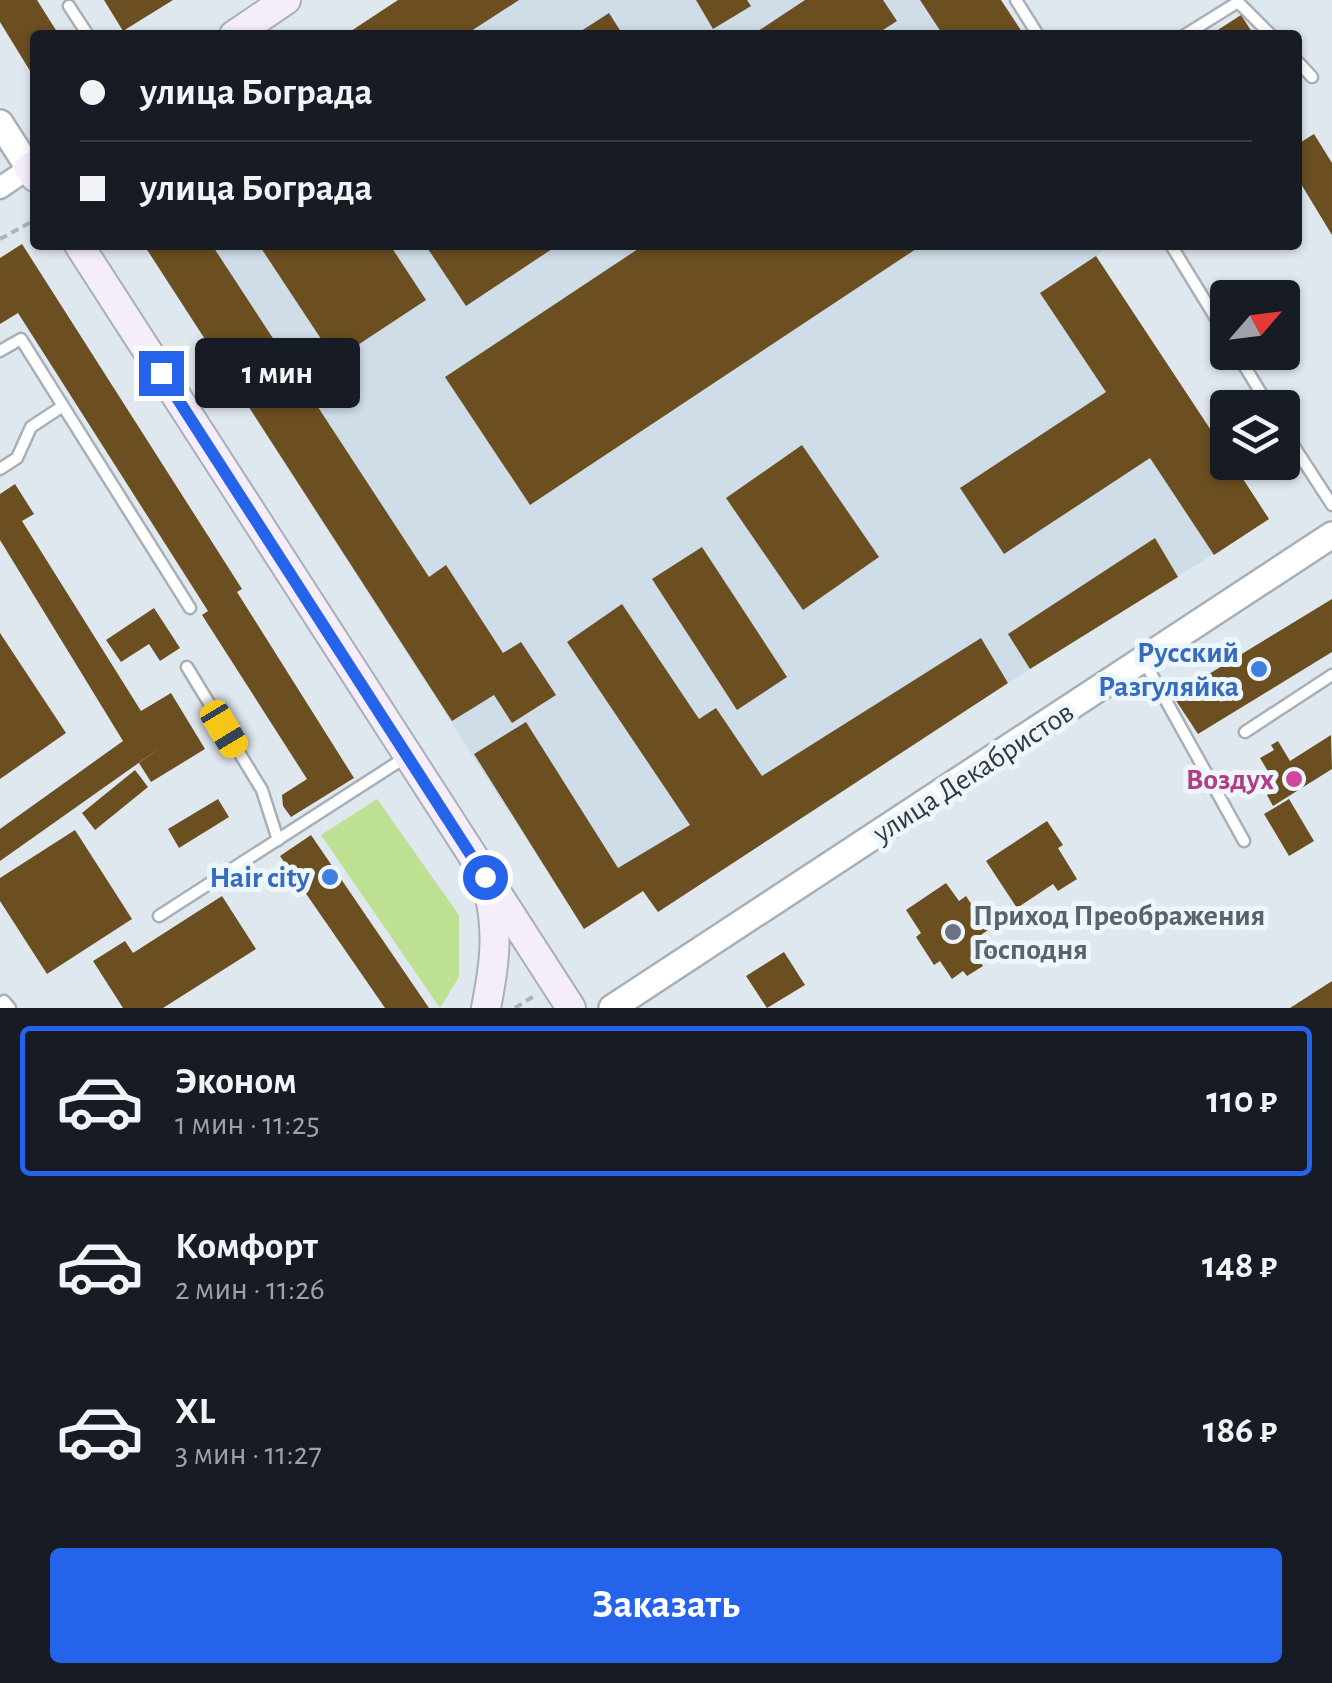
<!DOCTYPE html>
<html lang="ru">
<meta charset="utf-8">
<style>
:root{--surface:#171b24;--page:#20242c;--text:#f1f3f6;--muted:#9ea1a6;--line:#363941;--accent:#2563eb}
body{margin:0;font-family:"Alegreya Sans",sans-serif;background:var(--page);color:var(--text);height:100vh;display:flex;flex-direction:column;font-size:38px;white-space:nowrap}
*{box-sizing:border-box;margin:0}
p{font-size:32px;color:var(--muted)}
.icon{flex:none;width:55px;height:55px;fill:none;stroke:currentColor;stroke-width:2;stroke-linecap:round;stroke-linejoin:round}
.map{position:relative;height:1008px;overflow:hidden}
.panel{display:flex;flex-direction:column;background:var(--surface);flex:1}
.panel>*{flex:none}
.guide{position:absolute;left:30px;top:30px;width:1272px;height:220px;border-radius:10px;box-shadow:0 2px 8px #0004;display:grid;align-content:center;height:220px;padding:0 50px;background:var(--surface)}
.needle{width:65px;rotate:62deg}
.tools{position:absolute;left:1210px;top:280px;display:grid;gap:20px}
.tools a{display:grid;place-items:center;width:90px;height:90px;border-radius:10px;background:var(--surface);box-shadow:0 2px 8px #0004;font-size:50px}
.end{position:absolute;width:45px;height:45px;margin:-22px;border:12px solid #2563eb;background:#fff;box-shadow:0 0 0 5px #fff}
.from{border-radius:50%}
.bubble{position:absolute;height:70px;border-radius:10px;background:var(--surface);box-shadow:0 2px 8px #0004;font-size:32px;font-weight:700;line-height:70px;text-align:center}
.car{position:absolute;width:30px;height:60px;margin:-30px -15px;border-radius:12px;box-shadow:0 0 8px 2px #0007;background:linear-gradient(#f5c518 24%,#345 0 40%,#f5c518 0 76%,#345 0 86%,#f5c518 0)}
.guide b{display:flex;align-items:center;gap:35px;height:95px;font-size:38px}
.guide b+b{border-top:2px solid var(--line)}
.guide i{width:25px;height:25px;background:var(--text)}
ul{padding:18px 0 0;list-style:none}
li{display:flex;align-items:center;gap:30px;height:150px;margin:0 20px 15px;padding:0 30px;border:5px solid transparent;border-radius:10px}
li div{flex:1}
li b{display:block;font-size:38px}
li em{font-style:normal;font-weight:700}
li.current{border-color:var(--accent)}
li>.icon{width:90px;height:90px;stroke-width:1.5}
.button{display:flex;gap:20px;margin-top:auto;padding:20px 50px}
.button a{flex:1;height:115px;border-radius:10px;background:var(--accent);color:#fff;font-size:40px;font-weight:700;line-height:115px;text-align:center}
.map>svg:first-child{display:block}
.built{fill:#cedde8}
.green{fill:#bde092}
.building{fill:#6b4f21}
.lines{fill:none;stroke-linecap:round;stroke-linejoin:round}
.service-casing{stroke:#a8b0b7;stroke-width:15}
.minor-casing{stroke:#a8b0b7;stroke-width:25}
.tertiary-casing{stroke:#a8b0b7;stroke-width:30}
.secondary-casing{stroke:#a8b0b7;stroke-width:32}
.path{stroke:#acb3b9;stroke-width:4;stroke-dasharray:8 5;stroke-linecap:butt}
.service{stroke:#fff;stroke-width:10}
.minor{stroke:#fff;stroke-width:20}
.tertiary{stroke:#fff;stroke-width:25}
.secondary{stroke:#f6edfb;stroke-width:28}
.route{stroke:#2563eb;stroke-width:12}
.shop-dot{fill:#3f7fe0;stroke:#edf6fc;stroke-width:4}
.hotel-dot{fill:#d1479c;stroke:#edf6fc;stroke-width:4}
.worship-dot{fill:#6b7280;stroke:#edf6fc;stroke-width:4}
.labels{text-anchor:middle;stroke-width:10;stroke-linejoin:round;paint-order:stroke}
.shop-label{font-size:30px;font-weight:bold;fill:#366cbe;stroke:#edf6fc;text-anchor:end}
.street-label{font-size:30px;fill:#34383a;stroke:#edf6fc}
.hotel-label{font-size:30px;font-weight:bold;fill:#b23c85;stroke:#edf6fc;text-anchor:end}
.worship-label{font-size:30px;font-weight:bold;fill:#5b616d;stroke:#edf6fc;text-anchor:start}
</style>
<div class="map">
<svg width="1332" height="1008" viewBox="0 0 1332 1008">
<rect width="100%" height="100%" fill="#e0e8ef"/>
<g class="built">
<path d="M398,0H1001L1024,35H345Z"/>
<path d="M144,245H1111L1096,256L1228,462L1232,463L1269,519L1030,669L658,912L643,891L584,929Z"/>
</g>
<path class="green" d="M377,799L459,915V977L440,1008L321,835Z"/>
<g class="building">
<path d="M0,0H37L59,35H35V79L0,22Z"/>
<path d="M104,0H173L123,31Z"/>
<path d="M398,0H519L465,35H345Z"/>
<path d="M696,0H747L751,6L713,29Z"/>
<path d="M805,0H883L897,21L875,35H752Z"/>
<path d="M920,0H1001L1024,35H943Z"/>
<path d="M609,13L623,35H575Z"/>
<path d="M1241,15L1254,35H1210Z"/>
<path d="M1314,134L1332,163V235L1298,179V144Z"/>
<path d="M22,244L242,589L237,592L354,778L291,817L283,806L282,795L307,779L202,615L208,611L18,313L0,324V258Z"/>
<path d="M144,245H212L429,577L446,565L503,653L521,642L556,695L512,723L494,695L452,721Z"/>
<path d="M259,245H390L426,300L335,360Z"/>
<path d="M434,245H558L466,306L428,249Z"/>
<path d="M644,245H922L530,505L445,377Z"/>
<path d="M1096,256L1228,456V462H1232L1269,519L1214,555L1150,458L1004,554L960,488L1106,392L1040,293Z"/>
<path d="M802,445L879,557L803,610L726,498Z"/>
<path d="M15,484L34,514L22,521L141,711L171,693L205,749L151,782L139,763L164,745L0,861V829L123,741L0,540V494Z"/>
<path d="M1155,538L1178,577L1030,669L1008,634Z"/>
<path d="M702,547L787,677L737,710L652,579Z"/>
<path d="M1332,599V652L1198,734L1173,696Z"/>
<path d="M622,604L699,719L716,708L762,776L981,638L1008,683L658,912L643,891L584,929L474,754L526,722L618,868L690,825L567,642Z"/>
<path d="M154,608L180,648L160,661L149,644L121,662L106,640Z"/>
<path d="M0,633L66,733L0,779Z"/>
<path d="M1331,735L1332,769L1273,806L1267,795L1278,788L1260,758L1274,750L1271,745L1278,741L1290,761Z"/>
<path d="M135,770L148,787L95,830L82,813Z"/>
<path d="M218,799L229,817L179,848L168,829Z"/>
<path d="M1289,799L1314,841L1289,856L1264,814Z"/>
<path d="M1047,821L1063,845L1058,848L1077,879L1058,891L1053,884L1017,908L986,861Z"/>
<path d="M75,830L132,919L47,974L0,901V878Z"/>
<path d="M311,835L429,1008H385L280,856Z"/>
<path d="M946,883L959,901L966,896L988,930L981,935L993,952L979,960L983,966L967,976L963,971L952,979L940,961L934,965L916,937L921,933L906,910Z"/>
<path d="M222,896L256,949L163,1008H123L93,961L125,941L133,953Z"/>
<path d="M784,952L805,985L767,1008L746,976Z"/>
<path d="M1332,981V1008H1290Z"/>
</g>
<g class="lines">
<g class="service-casing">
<g id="service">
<path d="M1016,0L1038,35"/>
<path d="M69,6L88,35"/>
<path d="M1185,35L1238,2L1271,35"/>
<path d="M1298,62L1312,77"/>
<path d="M1171,245L1228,338"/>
<path d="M0,351L21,339L63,406"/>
<path d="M1236,352L1270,408"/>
<path d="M1282,428L1332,505"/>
<path d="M0,469L17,458L31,427L63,406L190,608"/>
<path d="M1144,661L1244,841"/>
<path d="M187,667L262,790L278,840"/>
<path d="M1245,732L1332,675"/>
<path d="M159,916L406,757"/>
<path d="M0,1005L4,1001L10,1008"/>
</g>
</g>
<g class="minor-casing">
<path id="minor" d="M0,188L29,168"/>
</g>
<g class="tertiary-casing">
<g id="tertiary">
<path d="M0,123L29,168"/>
<path d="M612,1008L1332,535"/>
</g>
</g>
<g class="secondary-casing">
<g id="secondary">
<path d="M234,35L286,0"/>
<path d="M35,165L29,168L35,177"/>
<path d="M79,245L571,1008"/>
<path d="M486,1008C494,967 499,934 489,893"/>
</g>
</g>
<g class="path">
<path d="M0,239L31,222"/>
<path d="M515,1008L534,996"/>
</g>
<use href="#service" class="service"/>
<use href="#minor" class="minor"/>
<use href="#tertiary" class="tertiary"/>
<use href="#secondary" class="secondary"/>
</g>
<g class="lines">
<path class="route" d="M161,373L485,877"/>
</g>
<g class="shop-dot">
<circle cx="1259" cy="669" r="10"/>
<circle cx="330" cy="877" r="10"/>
</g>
<circle class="hotel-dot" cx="1294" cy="779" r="10"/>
<circle class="worship-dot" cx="953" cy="932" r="10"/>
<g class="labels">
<g class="shop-label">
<text x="1239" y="662">Русский<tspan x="1239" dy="34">Разгуляйка</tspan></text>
<text x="310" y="887">Hair city</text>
</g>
<g class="street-label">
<text transform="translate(973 772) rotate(-33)" y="10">улица Декабристов</text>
</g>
<g class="hotel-label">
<text x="1274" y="789">Воздух</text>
</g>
<g class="worship-label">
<text x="973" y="925">Приход Преображения<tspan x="973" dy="34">Господня</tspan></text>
</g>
</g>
</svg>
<div class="tools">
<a><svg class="needle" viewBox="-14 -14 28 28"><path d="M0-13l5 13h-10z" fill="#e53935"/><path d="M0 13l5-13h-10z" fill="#9ea1a6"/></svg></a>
<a><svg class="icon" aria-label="layers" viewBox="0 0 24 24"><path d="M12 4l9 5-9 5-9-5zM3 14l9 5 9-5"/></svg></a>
</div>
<i class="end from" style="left:485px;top:877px"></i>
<i class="end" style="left:161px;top:373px"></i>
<div class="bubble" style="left:195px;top:338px;width:165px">1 мин</div>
<i class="car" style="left:224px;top:729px;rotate:149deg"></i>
<div class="guide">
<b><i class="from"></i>улица Бограда</b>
<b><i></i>улица Бограда</b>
</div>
</div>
<section class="panel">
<ul>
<li class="current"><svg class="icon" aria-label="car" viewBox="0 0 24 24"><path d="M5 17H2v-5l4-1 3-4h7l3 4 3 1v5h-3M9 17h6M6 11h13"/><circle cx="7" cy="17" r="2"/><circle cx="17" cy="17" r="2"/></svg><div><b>Эконом</b><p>1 мин · 11:25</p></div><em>110 ₽</em></li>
<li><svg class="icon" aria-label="car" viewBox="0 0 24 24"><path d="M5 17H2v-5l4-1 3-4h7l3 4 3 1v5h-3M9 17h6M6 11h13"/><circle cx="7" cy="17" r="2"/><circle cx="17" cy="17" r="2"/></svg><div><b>Комфорт</b><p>2 мин · 11:26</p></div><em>148 ₽</em></li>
<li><svg class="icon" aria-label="car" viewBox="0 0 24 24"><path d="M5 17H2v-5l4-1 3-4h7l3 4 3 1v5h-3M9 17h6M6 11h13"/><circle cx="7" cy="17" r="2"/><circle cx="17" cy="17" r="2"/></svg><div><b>XL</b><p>3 мин · 11:27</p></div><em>186 ₽</em></li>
</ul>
<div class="button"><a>Заказать</a></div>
</section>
